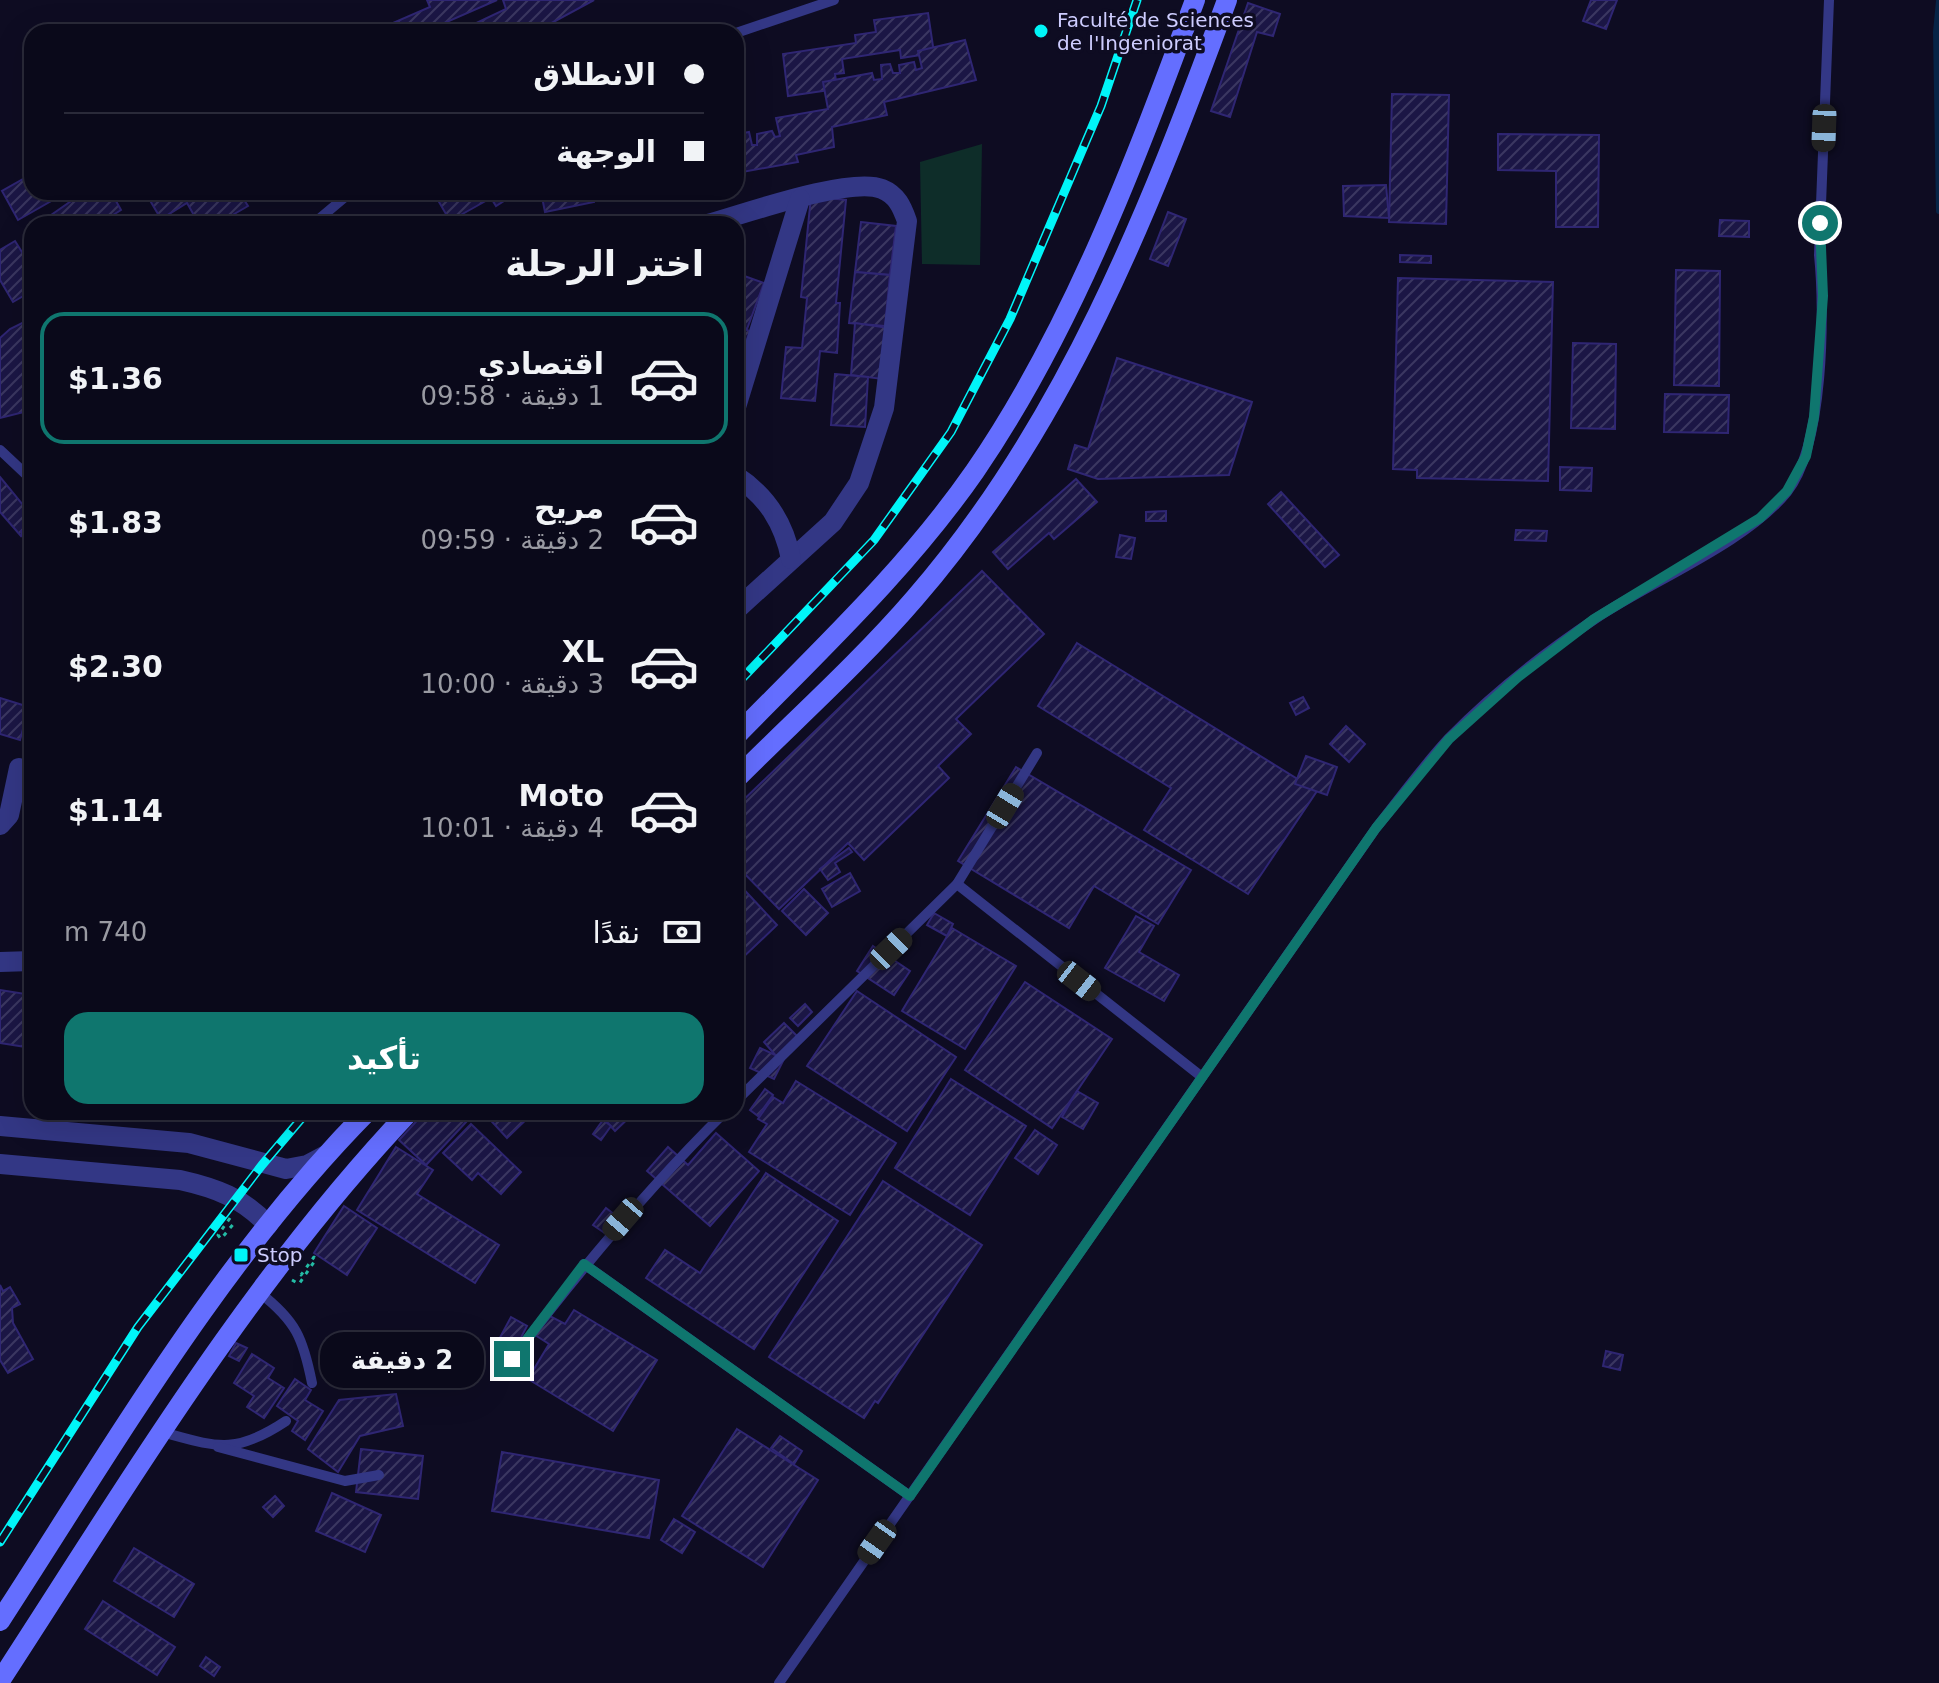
<!DOCTYPE html>
<html lang="ar">
<meta charset="utf-8">
<style>
:root{--surface:#0a091a;--page:#181727;--text:#f1f3f6;--muted:#999aa2;--line:#2a2a39;--accent:#0f766e}
body{margin:0;font-family:"DejaVu Sans",Vazirmatn,sans-serif;background:var(--page);color:var(--text);direction:rtl;height:100vh;display:flex;flex-direction:column;font-size:30px;white-space:nowrap}
*{box-sizing:border-box;margin:0}
p{font-size:26px;color:var(--muted)}
.icon{flex:none;width:44px;height:44px;fill:none;stroke:currentColor;stroke-width:2;stroke-linecap:round;stroke-linejoin:round}
.map{position:relative;flex:1;overflow:hidden;direction:ltr}
.drawer{position:absolute;left:24px;top:216px;width:720px;height:904px;display:flex;flex-direction:column;background:var(--surface);border-radius:24px;box-shadow:0 8px 32px #0002,0 0 0 2px var(--line);direction:rtl}
.drawer>*{flex:none}
.banner{position:absolute;left:24px;top:24px;width:720px;height:176px;border-radius:24px;box-shadow:0 8px 32px #0002,0 0 0 2px var(--line);direction:rtl;display:grid;align-content:center;height:176px;padding:0 40px;background:var(--surface)}
.end{position:absolute;width:36px;height:36px;margin:-18px;border:10px solid #0f766e;background:#fff;box-shadow:0 0 0 4px #fff}
.from{border-radius:50%}
.bubble{position:absolute;height:56px;border-radius:24px;background:var(--surface);box-shadow:0 8px 32px #0002,0 0 0 2px var(--line);font-size:26px;font-weight:700;line-height:56px;text-align:center;direction:rtl}
.car{position:absolute;width:24px;height:48px;margin:-24px -12px;border-radius:10px;box-shadow:0 0 6px 2px #0007;background:linear-gradient(#222 24%,#8ab4d8 0 40%,#222 0 76%,#8ab4d8 0 86%,#222 0)}
.banner b{display:flex;align-items:center;gap:28px;height:76px;font-size:30px}
.banner b+b{border-top:2px solid var(--line)}
.banner i{width:20px;height:20px;background:var(--text)}
ul{padding:0;list-style:none}
li{display:flex;align-items:center;gap:24px;height:132px;margin:0 16px 12px;padding:0 24px;border:4px solid transparent;border-radius:24px}
li div{flex:1}
li b{display:block;font-size:30px}
li em{font-style:normal;font-weight:700}
li.selected{border-color:var(--accent)}
li>.icon{width:72px;height:72px;stroke-width:1.5}
h2{padding:0 40px;font-size:36px;line-height:96px}
.pay{display:flex;align-items:center;gap:20px;height:88px;padding:0 40px;font-size:30px}
.pay p{margin-inline-start:auto}
.button{display:flex;gap:16px;margin-top:auto;padding:16px 40px}
.button a{flex:1;height:92px;border-radius:24px;background:var(--accent);color:#fff;font-size:32px;font-weight:700;line-height:92px;text-align:center}
.map>svg:first-child{display:block}
.pitch{fill:#0e2d29}
.lines{fill:none;stroke-linecap:round;stroke-linejoin:round}
.stream{stroke:#072446;stroke-width:6}
.building{fill:url(#building-hatch);stroke:#2f2673;stroke-width:2}
.path{stroke:#24bca5;stroke-width:3;stroke-dasharray:4 6;stroke-linecap:butt}
.service{stroke:#333785;stroke-width:10}
.minor{stroke:#333785;stroke-width:20}
.secondary{stroke:#646eff;stroke-width:20}
.rail-casing{stroke:#00f5f8;stroke-width:9}
.rail{stroke:#0e0c22;stroke-width:6;stroke-dasharray:18;stroke-linecap:butt}
.route{stroke:#0f766e;stroke-width:10}
.poi-dot{fill:#00f5f8;stroke:#0e0c22;stroke-width:3}
.labels{text-anchor:middle;stroke-width:7;stroke-linejoin:round;paint-order:stroke}
.poi-label{font-size:20px;fill:#cecdff;stroke:#0e0c22;text-anchor:start}
</style>
<div class="map">
<svg width="1939" height="1683" viewBox="0 0 1939 1683">
<defs>
<pattern id="building-hatch" width="6" height="6" patternUnits="userSpaceOnUse" patternTransform="scale(2)"><rect width="6" height="6" fill="#1b1645"/><path d="M-1 1l2-2M0 6l6-6M5 7l2-2" fill="none" stroke="#3b3761"/></pattern>
</defs>
<rect width="100%" height="100%" fill="#0e0c22"/>
<path class="pitch" d="M982,144L980,265L922,264L920,162Z"/>
<g class="lines">
<path class="stream" d="M1939,1L1936,32L1939,211"/>
</g>
<g class="building">
<path d="M427,0H497L435,27L437,32H380L379,29L430,7Z"/>
<path d="M503,0H594L535,32H473L470,26L506,9Z"/>
<path d="M1591,0H1617L1606,29L1583,21Z"/>
<path d="M1248,3L1280,14L1273,36L1257,32L1230,117L1211,111Z"/>
<path d="M928,13L934,53L901,58L900,50L842,59L844,73L835,74L837,89L788,96L783,54L856,43L855,35L876,32L874,20Z"/>
<path d="M965,40L976,80L884,102L887,115L832,127L834,147L796,155L798,162L742,172L743,183L736,185L738,134L749,132L752,145H757V134L772,131L775,137L780,136L776,118L828,109L823,82L872,73L874,80L882,79L881,65L890,64L893,73H900L899,65L914,62L916,70L922,68L918,51Z"/>
<path d="M1392,94L1449,95L1446,224L1389,222Z"/>
<path d="M1498,134L1599,135L1598,227H1556V171L1498,170Z"/>
<path d="M32,174V192H67L18,220L2,191Z"/>
<path d="M1386,185L1389,218L1344,216L1343,186Z"/>
<path d="M84,192H111L121,210L99,224H47L44,220Z"/>
<path d="M145,192H239L248,206L217,224H199L187,203L161,219Z"/>
<path d="M439,192H518L496,206L491,198L450,221L435,195Z"/>
<path d="M541,192H593L594,202L545,212Z"/>
<path d="M811,196L846,200L836,303H840L837,353L820,351L815,401L781,398L786,347L802,348L807,298L801,297Z"/>
<path d="M1168,212L1186,219L1168,266L1150,259Z"/>
<path d="M1720,220L1749,221V237L1719,236Z"/>
<path d="M861,222L896,226L890,275L855,272Z"/>
<path d="M15,241L32,268V291L13,302L0,280V250Z"/>
<path d="M1400,255L1431,256V263L1400,262Z"/>
<path d="M1676,270L1720,271L1719,386L1674,385Z"/>
<path d="M855,272L890,275L885,326L849,323Z"/>
<path d="M736,273L764,283L747,329L736,326Z"/>
<path d="M1398,278L1553,282L1548,481L1417,478V470L1393,469Z"/>
<path d="M32,318V410L0,418V338L10,329Z"/>
<path d="M855,323L889,328L882,379L851,375Z"/>
<path d="M736,326L750,331L736,371Z"/>
<path d="M1573,343L1616,344L1615,429L1571,428Z"/>
<path d="M1117,358L1252,402L1229,475L1098,479L1068,469L1075,445L1088,449Z"/>
<path d="M835,374L868,377L865,427L831,425Z"/>
<path d="M1665,394L1729,395L1728,433L1664,432Z"/>
<path d="M1560,467L1592,468L1591,491L1560,490Z"/>
<path d="M0,477L32,516V527L21,536L0,512Z"/>
<path d="M1076,479L1097,502L1054,539L1049,533L1008,569L993,552Z"/>
<path d="M1281,492L1339,555L1325,567L1268,504Z"/>
<path d="M1166,511V521H1146V512Z"/>
<path d="M32,528V570L21,531Z"/>
<path d="M1516,530L1547,531L1546,541L1515,540Z"/>
<path d="M1120,535L1135,538L1131,559L1116,557Z"/>
<path d="M982,571L1044,634L956,719L971,734L938,766L949,778L864,860L848,843L779,909L736,865V807Z"/>
<path d="M1077,643L1317,791L1248,894L1144,830L1171,788L1038,706Z"/>
<path d="M1303,697L1309,708L1296,715L1290,703Z"/>
<path d="M0,698L29,707L20,740L0,734Z"/>
<path d="M1346,726L1365,744L1349,762L1330,744Z"/>
<path d="M1306,756L1337,767L1327,795L1295,784Z"/>
<path d="M1016,767L1191,870L1158,924L1094,886L1069,928L958,861Z"/>
<path d="M849,848L852,852L835,863L840,872L828,880L820,869Z"/>
<path d="M850,873L860,891L832,907L822,889Z"/>
<path d="M736,881L777,925L736,964Z"/>
<path d="M804,889L828,913L806,935L782,911Z"/>
<path d="M934,913L953,924L947,936L927,925Z"/>
<path d="M1136,916L1154,926L1139,952L1179,975L1164,1001L1105,968Z"/>
<path d="M952,928L1016,966L965,1049L902,1011Z"/>
<path d="M873,946L910,971L894,995L857,971Z"/>
<path d="M1025,982L1112,1039L1052,1128L965,1070Z"/>
<path d="M0,990L32,995V1048L0,1043Z"/>
<path d="M857,991L956,1057L907,1131L807,1066Z"/>
<path d="M805,1004L812,1012L798,1026L790,1018Z"/>
<path d="M784,1023L798,1037L777,1057L764,1042Z"/>
<path d="M760,1048L784,1059L774,1079L750,1068Z"/>
<path d="M951,1079L1026,1126L970,1215L895,1168Z"/>
<path d="M796,1081L896,1143L850,1215L749,1152L767,1124L758,1119L773,1097L783,1103Z"/>
<path d="M765,1089L773,1095L758,1116L750,1110Z"/>
<path d="M1077,1091L1098,1103L1083,1129L1062,1117Z"/>
<path d="M425,1112H460L468,1120L426,1165L399,1140Z"/>
<path d="M483,1112H534L507,1138Z"/>
<path d="M598,1112H635L615,1131Z"/>
<path d="M603,1120L611,1126L601,1140L593,1134Z"/>
<path d="M471,1124L521,1172L501,1194L478,1173L472,1180L443,1153Z"/>
<path d="M1035,1130L1057,1145L1038,1174L1015,1158Z"/>
<path d="M716,1133L759,1171L710,1226L647,1171L668,1147L688,1165Z"/>
<path d="M396,1147L433,1170L417,1194L499,1245L475,1283L357,1210Z"/>
<path d="M766,1173L838,1221L754,1349L646,1278L665,1250L700,1273Z"/>
<path d="M883,1181L982,1245L878,1403L875,1401L864,1418L769,1357Z"/>
<path d="M344,1206L377,1228L347,1275L314,1253Z"/>
<path d="M606,1208L619,1218L606,1234L593,1225Z"/>
<path d="M0,1285L3,1291L10,1287L20,1304L12,1308L13,1323L33,1359L8,1373L0,1360Z"/>
<path d="M574,1310L657,1360L613,1431L528,1379L549,1344L535,1335L548,1315L565,1324Z"/>
<path d="M511,1317L527,1326L513,1353L496,1345Z"/>
<path d="M236,1343L247,1348L239,1361L229,1356Z"/>
<path d="M1606,1351L1623,1355L1620,1370L1603,1366Z"/>
<path d="M252,1354L274,1368L268,1378L284,1388L264,1418L247,1407L254,1396L234,1383Z"/>
<path d="M295,1379L311,1390L305,1400L323,1411L305,1440L292,1431L298,1421L277,1406Z"/>
<path d="M396,1394L403,1426L360,1436L338,1472L308,1449L339,1400Z"/>
<path d="M737,1429L818,1480L763,1567L682,1516Z"/>
<path d="M780,1436L802,1451L794,1464L771,1448Z"/>
<path d="M361,1449L423,1456L418,1499L356,1492Z"/>
<path d="M502,1452L659,1480L649,1538L492,1511Z"/>
<path d="M332,1493L381,1515L365,1552L316,1531Z"/>
<path d="M275,1496L284,1506L273,1517L263,1507Z"/>
<path d="M674,1519L695,1532L682,1553L661,1540Z"/>
<path d="M134,1548L194,1584L174,1617L114,1581Z"/>
<path d="M103,1601L175,1647L157,1675L85,1629Z"/>
<path d="M206,1657L220,1667L214,1676L200,1666Z"/>
</g>
<g class="lines">
<g class="path">
<path d="M230,1218L218,1235L221,1239L235,1222"/>
<path d="M292,1280L299,1284L316,1259L314,1257L301,1275L297,1272"/>
</g>
<g class="service">
<path d="M736,33L834,0"/>
<path d="M313,224L351,192"/>
<path d="M0,450L32,480"/>
<path d="M957,884L1202,1077"/>
<path d="M736,1101L957,884L1037,753"/>
<path d="M584,1264L910,1496"/>
<path d="M260,1293C296,1321 303,1338 312,1383"/>
<path d="M512,1359C579,1271 647,1189 725,1112"/>
<path d="M162,1432C217,1447 235,1455 286,1421"/>
<path d="M218,1447L345,1481L379,1475"/>
<path d="M779,1683L1376,828C1400,798 1423,766 1449,738C1492,694 1544,653 1595,619C1651,581 1745,544 1787,492C1824,446 1825,313 1819,255L1829,0"/>
</g>
<g class="minor">
<path d="M708,224C744,214 851,176 882,189C897,195 902,207 907,221L884,408L859,483L833,522L736,610"/>
<path d="M736,407L800,199"/>
<path d="M736,476C767,496 784,523 791,559"/>
<path d="M0,825L9,815L19,768"/>
<path d="M0,962L32,961"/>
<path d="M0,1126L189,1143L286,1169L307,1165L324,1156"/>
<path d="M0,1164L180,1180C216,1188 243,1198 268,1225"/>
</g>
<g class="secondary">
<path d="M736,736C819,651 907,569 975,471C1073,328 1135,161 1195,0"/>
<path d="M736,779C795,720 860,662 915,598C1065,425 1149,212 1227,0"/>
<path d="M0,1621C113,1447 220,1261 367,1112"/>
<path d="M0,1681C127,1486 248,1282 409,1112"/>
</g>
<g class="rail-casing">
<g id="rail">
<path d="M736,685L874,540L951,432L1010,319L1101,106L1137,0"/>
<path d="M0,1542L138,1327L262,1165L307,1112"/>
</g>
</g>
<use href="#rail" class="rail"/>
</g>
<g class="lines">
<path class="route" d="M512,1359L584,1264L910,1496L1376,828L1449,739L1518,677L1594,619L1760,518L1787,491L1806,456L1814,417L1823,296L1820,223"/>
</g>
<g class="poi-dot">
<circle cx="1041" cy="31" r="8"/>
<rect x="233" y="1247" width="16" height="16" rx="4"/>
</g>
<g class="labels">
<g class="poi-label">
<text x="1057" y="27">Faculté de Sciences<tspan x="1057" dy="23">de l'Ingeniorat</tspan></text>
<text x="257" y="1262">Stop</text>
</g>
</g>
</svg>
<i class="end from" style="left:1820px;top:223px"></i>
<i class="end" style="left:512px;top:1359px"></i>
<div class="bubble" style="left:320px;top:1332px;width:164px">2 دقيقة</div>
<i class="car" style="left:1824px;top:128px;rotate:182deg"></i>
<i class="car" style="left:1005px;top:806px;rotate:31deg"></i>
<i class="car" style="left:891px;top:949px;rotate:46deg"></i>
<i class="car" style="left:1079px;top:981px;rotate:128deg"></i>
<i class="car" style="left:623px;top:1219px;rotate:221deg"></i>
<i class="car" style="left:877px;top:1542px;rotate:215deg"></i>
<div class="banner">
<b><i class="from"></i>الانطلاق</b>
<b><i></i>الوجهة</b>
</div>
<section class="drawer">
<h2>اختر الرحلة</h2>
<ul>
<li class="selected"><svg class="icon" aria-label="car" viewBox="0 0 24 24"><path d="M5 17H2v-5l4-1 3-4h7l3 4 3 1v5h-3M9 17h6M6 11h13"/><circle cx="7" cy="17" r="2"/><circle cx="17" cy="17" r="2"/></svg><div><b>اقتصادي</b><p>1 دقيقة · 09:58</p></div><em>$1.36</em></li>
<li><svg class="icon" aria-label="car" viewBox="0 0 24 24"><path d="M5 17H2v-5l4-1 3-4h7l3 4 3 1v5h-3M9 17h6M6 11h13"/><circle cx="7" cy="17" r="2"/><circle cx="17" cy="17" r="2"/></svg><div><b>مريح</b><p>2 دقيقة · 09:59</p></div><em>$1.83</em></li>
<li><svg class="icon" aria-label="car" viewBox="0 0 24 24"><path d="M5 17H2v-5l4-1 3-4h7l3 4 3 1v5h-3M9 17h6M6 11h13"/><circle cx="7" cy="17" r="2"/><circle cx="17" cy="17" r="2"/></svg><div><b>XL</b><p>3 دقيقة · 10:00</p></div><em>$2.30</em></li>
<li><svg class="icon" aria-label="car" viewBox="0 0 24 24"><path d="M5 17H2v-5l4-1 3-4h7l3 4 3 1v5h-3M9 17h6M6 11h13"/><circle cx="7" cy="17" r="2"/><circle cx="17" cy="17" r="2"/></svg><div><b>Moto</b><p>4 دقيقة · 10:01</p></div><em>$1.14</em></li>
</ul>
<div class="pay"><svg class="icon" aria-label="cash" viewBox="0 0 24 24"><path d="M3 7h18v10H3z"/><circle cx="12" cy="12" r="2"/></svg>نقدًا<p>740 m</p></div>
<div class="button"><a>تأكيد</a></div>
</section>
</div>
